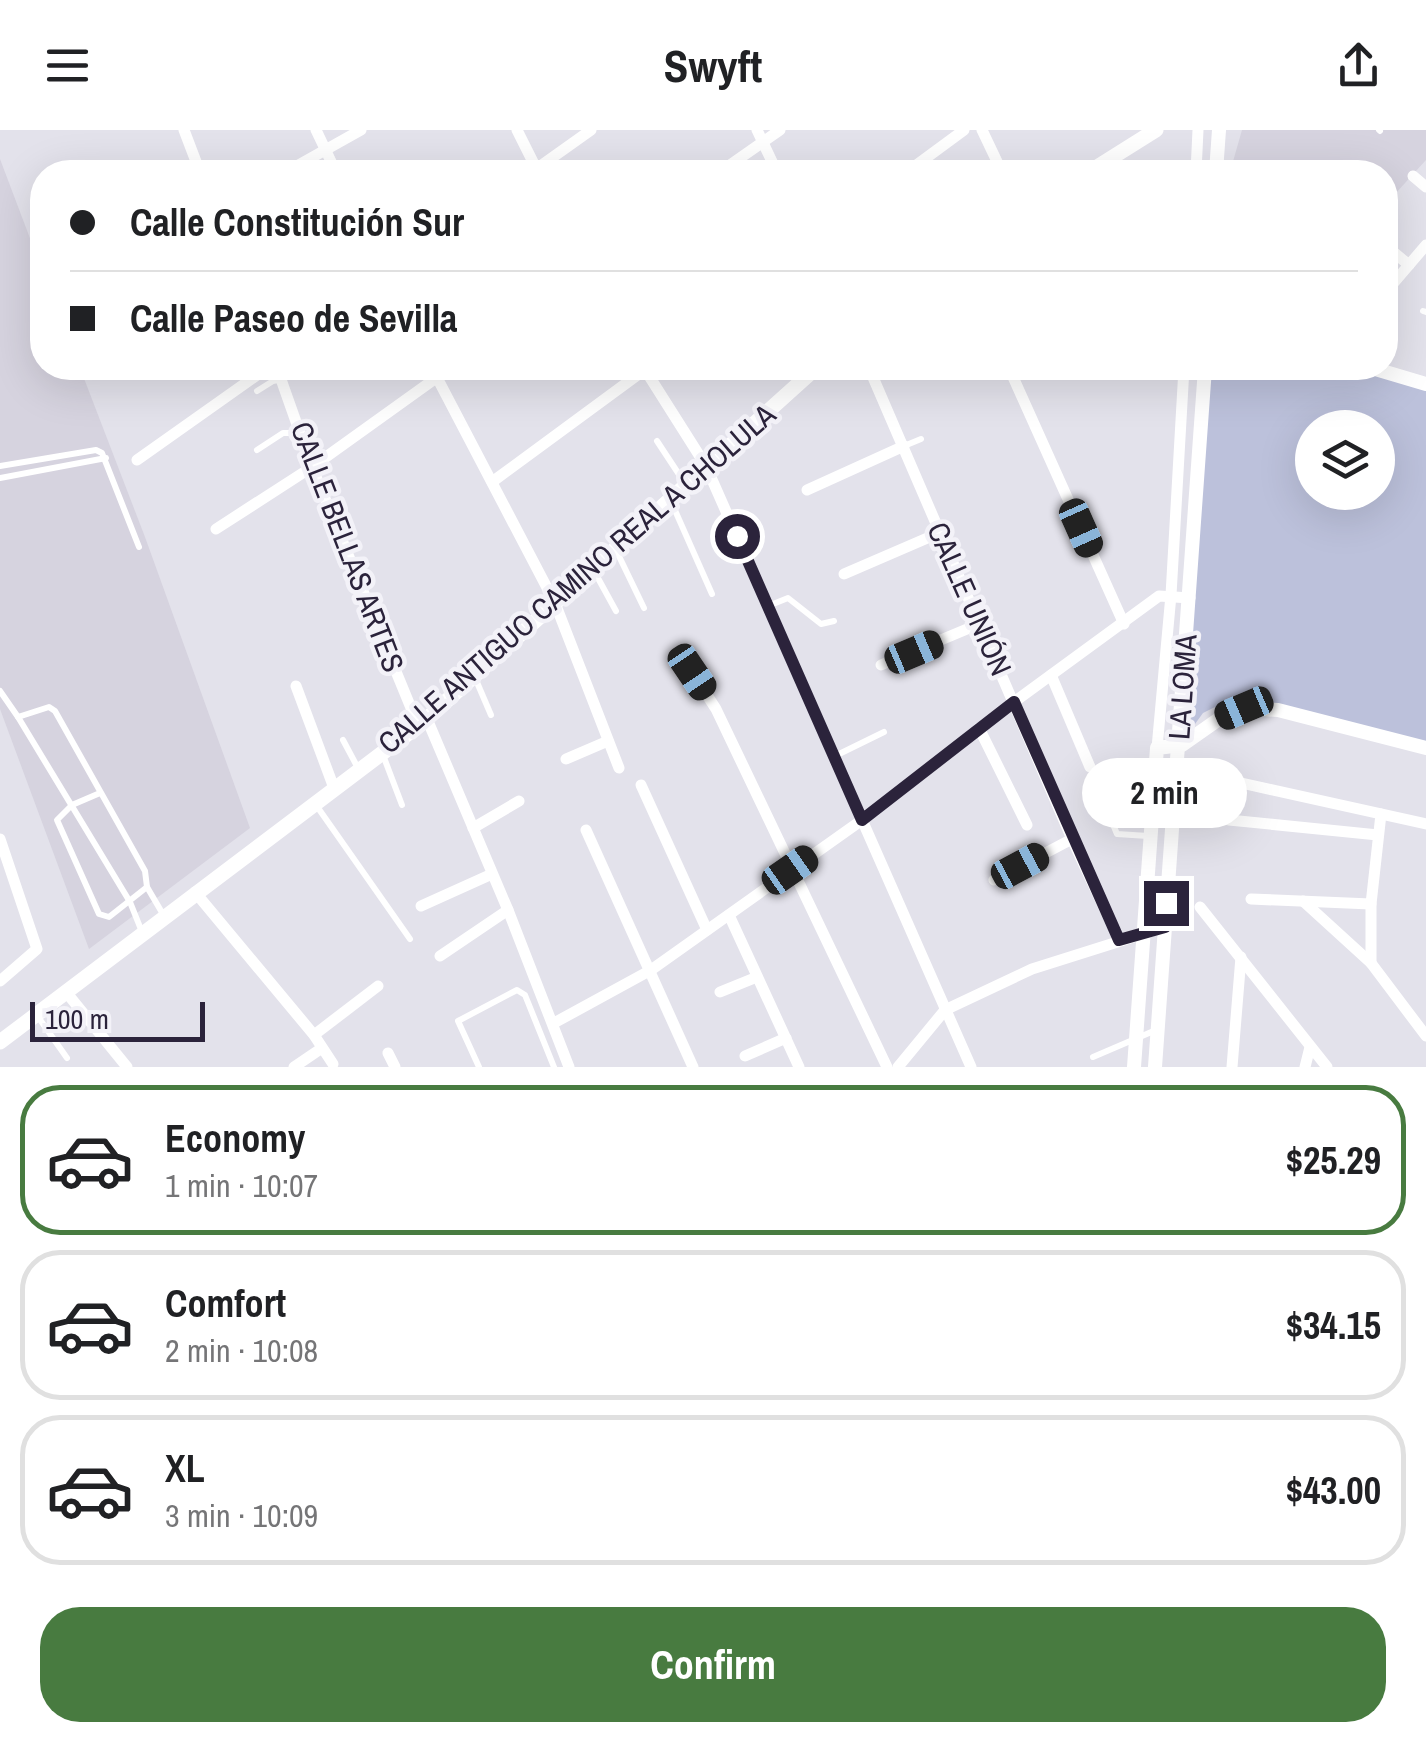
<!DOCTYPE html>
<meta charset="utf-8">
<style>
:root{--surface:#fff;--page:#f2f2f2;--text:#202124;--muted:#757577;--line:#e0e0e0;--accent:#487b40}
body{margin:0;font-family:"Archivo Narrow",sans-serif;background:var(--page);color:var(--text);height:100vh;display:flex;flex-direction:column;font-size:38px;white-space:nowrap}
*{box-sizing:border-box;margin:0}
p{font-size:32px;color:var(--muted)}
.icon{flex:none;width:55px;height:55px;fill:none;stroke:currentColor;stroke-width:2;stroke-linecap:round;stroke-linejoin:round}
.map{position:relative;height:937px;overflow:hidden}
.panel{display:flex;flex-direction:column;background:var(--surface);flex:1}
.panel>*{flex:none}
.guide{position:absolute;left:30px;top:30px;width:1368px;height:220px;border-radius:40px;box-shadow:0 10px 40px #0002;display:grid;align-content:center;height:220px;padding:0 40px;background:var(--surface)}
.tools{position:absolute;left:1295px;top:280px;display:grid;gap:20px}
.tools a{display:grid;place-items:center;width:100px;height:100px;border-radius:50%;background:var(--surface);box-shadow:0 10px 40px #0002;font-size:50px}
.scale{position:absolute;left:30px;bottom:25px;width:175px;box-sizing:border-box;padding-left:10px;border:5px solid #2b233b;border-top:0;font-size:28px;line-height:35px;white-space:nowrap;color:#2b233b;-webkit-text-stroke:8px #f3f2f8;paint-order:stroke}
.end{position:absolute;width:45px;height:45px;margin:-22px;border:12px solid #2b233b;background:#fff;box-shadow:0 0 0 5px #fff}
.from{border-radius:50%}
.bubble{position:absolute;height:70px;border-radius:35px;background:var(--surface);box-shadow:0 10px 40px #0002;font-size:32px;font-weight:700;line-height:70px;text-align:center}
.car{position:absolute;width:30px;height:60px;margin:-30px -15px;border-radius:12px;box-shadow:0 0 8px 2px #0007;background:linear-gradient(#222 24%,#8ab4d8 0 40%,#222 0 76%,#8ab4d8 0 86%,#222 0)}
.guide b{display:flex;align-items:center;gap:35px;height:95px;font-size:38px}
.guide b+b{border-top:2px solid var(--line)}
.guide i{width:25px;height:25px;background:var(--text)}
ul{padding:18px 0 0;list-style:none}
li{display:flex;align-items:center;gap:30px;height:150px;margin:0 20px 15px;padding:0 20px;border:5px solid var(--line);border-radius:40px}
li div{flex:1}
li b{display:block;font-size:38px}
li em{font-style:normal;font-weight:700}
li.selected{border-color:var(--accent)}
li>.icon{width:90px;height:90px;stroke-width:1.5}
.primary-button{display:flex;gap:20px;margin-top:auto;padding:20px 40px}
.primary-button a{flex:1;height:115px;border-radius:40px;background:var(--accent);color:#fff;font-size:40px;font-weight:700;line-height:115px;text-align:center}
header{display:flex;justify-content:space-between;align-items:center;height:130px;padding:0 40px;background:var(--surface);font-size:45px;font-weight:700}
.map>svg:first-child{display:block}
.built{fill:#d6d3df}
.green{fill:#bcc1db;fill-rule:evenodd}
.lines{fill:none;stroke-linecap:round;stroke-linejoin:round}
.service{stroke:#fff;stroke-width:6}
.pedestrian{stroke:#fff;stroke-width:9}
.minor{stroke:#fff;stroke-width:11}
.tertiary{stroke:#fff;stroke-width:14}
.secondary{stroke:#fff;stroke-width:15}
.route{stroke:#2b233b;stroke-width:12}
.labels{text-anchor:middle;stroke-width:9;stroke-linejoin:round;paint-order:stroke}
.street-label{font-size:30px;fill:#2b233b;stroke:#f3f2f8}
</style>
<header><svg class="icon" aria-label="menu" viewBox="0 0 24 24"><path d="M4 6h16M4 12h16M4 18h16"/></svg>Swyft<svg class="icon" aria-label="share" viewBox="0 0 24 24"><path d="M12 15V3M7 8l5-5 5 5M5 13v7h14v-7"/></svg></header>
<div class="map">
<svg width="1426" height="937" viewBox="0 0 1426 937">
<rect width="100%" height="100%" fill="#e3e2eb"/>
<g class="built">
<path d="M1242,0H1426V30L1385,75V42H1230Z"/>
<path d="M0,29L42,140V238H80L145,407L250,698L89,819L0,579Z"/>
</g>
<path class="green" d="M1203,238H1372L1426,254V618L1278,580L1215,577L1203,583L1179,616ZM1312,298H1378V362H1312Z"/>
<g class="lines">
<g class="service">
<path d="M1379,0L1380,1"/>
<path d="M1423,181L1426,182"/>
<path d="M257,261L273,251L282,249"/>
<path d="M657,311L684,352"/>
<path d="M904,316L921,309"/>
<path d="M257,320L283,303H300"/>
<path d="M0,336L96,320L102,323L139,417"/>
<path d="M0,348L106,328"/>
<path d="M670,369L712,464"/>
<path d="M616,420L644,478"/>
<path d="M593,439L616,481"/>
<path d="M768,476L788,468L821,494L834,491"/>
<path d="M476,550L491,585"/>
<path d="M0,561L18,587"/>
<path d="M343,610L359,640"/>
<path d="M383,625L402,675"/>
<path d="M835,626L884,602"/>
<path d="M1097,656L1117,704L1148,706"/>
<path d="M100,663L72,675L57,690L99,784L109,787L147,757"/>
<path d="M316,675L410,809"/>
<path d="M142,802L130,772L18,587L49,577L55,581L145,741L147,757L164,786"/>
<path d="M36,884L67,928"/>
<path d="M1093,927L1156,900"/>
<path d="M479,937L458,891L517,860L525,865L554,937"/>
</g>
<path class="pedestrian" d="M184,42L198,37"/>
<g class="minor">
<path d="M184,0L200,42"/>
<path d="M316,0L336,42"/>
<path d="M517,0L538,42"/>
<path d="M757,0L777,42"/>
<path d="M982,0L1002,42"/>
<path d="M286,42L361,0"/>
<path d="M532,42L591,0"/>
<path d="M720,42L780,0"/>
<path d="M907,42L964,0"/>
<path d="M1196,42L1198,0"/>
<path d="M1413,46L1426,57"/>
<path d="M1385,115L1409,135"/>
<path d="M1385,163L1426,115"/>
<path d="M277,238L312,337L418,595"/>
<path d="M432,238L555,473L619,638"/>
<path d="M644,238L706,336L971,937"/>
<path d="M869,238L1072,709L1119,810"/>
<path d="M1009,238L1124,494"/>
<path d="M137,330L267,238"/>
<path d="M492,352L647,238"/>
<path d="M807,360L904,316"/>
<path d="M216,399L312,337L450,238"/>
<path d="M844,444L939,403"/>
<path d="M881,535L979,494"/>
<path d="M692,542L716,579L887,937"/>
<path d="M1051,545L1090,637"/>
<path d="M296,556L334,658"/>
<path d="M427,589L508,780L569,937"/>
<path d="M979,598L1027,695"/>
<path d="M1157,618L1171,465L1184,238"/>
<path d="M566,629L608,611"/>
<path d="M1219,648L1426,694"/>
<path d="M641,655L707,800"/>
<path d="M1229,690L1378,705"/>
<path d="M473,698L519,671"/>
<path d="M586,700L693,937"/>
<path d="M0,709L37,819L0,851"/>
<path d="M994,750L1072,709"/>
<path d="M195,762L314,905L333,934"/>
<path d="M1251,769L1371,774"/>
<path d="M1303,771L1371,833L1426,906"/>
<path d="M421,776L492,744"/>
<path d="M1200,777L1327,937"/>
<path d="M729,785L799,937"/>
<path d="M440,826L508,780"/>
<path d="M1371,833V774L1381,684"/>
<path d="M66,862L127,937"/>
<path d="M720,862L757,847"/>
<path d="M554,893L651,840L862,690L1014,572L1159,466L1190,468"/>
<path d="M314,905L378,856"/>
<path d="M388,923L395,937"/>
<path d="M745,926L786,908"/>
<path d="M294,937L322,918"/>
<path d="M898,937L945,880L1032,839L1165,797"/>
<path d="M1232,937L1241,827"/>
<path d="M1305,937L1310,917"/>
</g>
<g class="tertiary">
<path d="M1216,42L1219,0"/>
<path d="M1372,238L1426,254"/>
<path d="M1134,937L1157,618L1182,615L1219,589L1244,578L1278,580L1426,618"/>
<path d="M1155,937L1205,238"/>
</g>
<g class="secondary">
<path d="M1089,42L1156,0"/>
<path d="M0,912L422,593L816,238"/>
</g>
</g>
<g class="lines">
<path class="route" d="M737,406L862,690L1014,572L1119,810L1165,797L1166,773"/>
</g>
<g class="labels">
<g class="street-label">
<text transform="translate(347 417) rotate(69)" y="10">CALLE BELLAS ARTES</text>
<text transform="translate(577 449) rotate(-41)" y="10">CALLE ANTIGUO CAMINO REAL A CHOLULA</text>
<text transform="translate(969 469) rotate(66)" y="10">CALLE UNIÓN</text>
<text transform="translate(1183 557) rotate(-86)" y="10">LA LOMA</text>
</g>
</g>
</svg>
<div class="tools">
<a><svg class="icon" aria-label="layers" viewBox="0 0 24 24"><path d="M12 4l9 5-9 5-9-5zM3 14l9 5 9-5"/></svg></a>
</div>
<div class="scale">100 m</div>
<i class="end from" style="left:737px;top:406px"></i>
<i class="end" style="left:1166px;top:773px"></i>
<div class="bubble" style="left:1082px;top:628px;width:165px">2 min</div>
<i class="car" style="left:1081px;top:398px;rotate:156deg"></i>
<i class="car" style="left:914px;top:522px;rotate:67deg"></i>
<i class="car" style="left:692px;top:542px;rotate:146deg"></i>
<i class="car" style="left:1244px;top:578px;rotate:247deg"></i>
<i class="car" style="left:1020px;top:736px;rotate:62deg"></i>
<i class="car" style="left:790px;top:740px;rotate:55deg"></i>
<div class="guide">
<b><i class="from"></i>Calle Constitución Sur</b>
<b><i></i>Calle Paseo de Sevilla</b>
</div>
</div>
<section class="panel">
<ul>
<li class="selected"><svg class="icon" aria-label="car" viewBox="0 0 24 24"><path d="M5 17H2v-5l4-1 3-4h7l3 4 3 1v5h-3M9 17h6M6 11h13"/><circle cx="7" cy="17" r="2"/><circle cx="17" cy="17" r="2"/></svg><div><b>Economy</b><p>1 min · 10:07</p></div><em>$25.29</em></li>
<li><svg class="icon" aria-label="car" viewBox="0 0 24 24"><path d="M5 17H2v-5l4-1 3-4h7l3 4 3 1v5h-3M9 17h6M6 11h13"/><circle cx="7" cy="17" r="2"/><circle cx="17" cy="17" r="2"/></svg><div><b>Comfort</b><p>2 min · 10:08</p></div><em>$34.15</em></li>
<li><svg class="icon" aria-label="car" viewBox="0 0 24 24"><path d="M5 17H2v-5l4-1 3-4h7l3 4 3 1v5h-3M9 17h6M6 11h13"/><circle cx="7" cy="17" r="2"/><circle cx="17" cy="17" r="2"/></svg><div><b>XL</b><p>3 min · 10:09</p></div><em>$43.00</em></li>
</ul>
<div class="primary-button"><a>Confirm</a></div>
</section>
